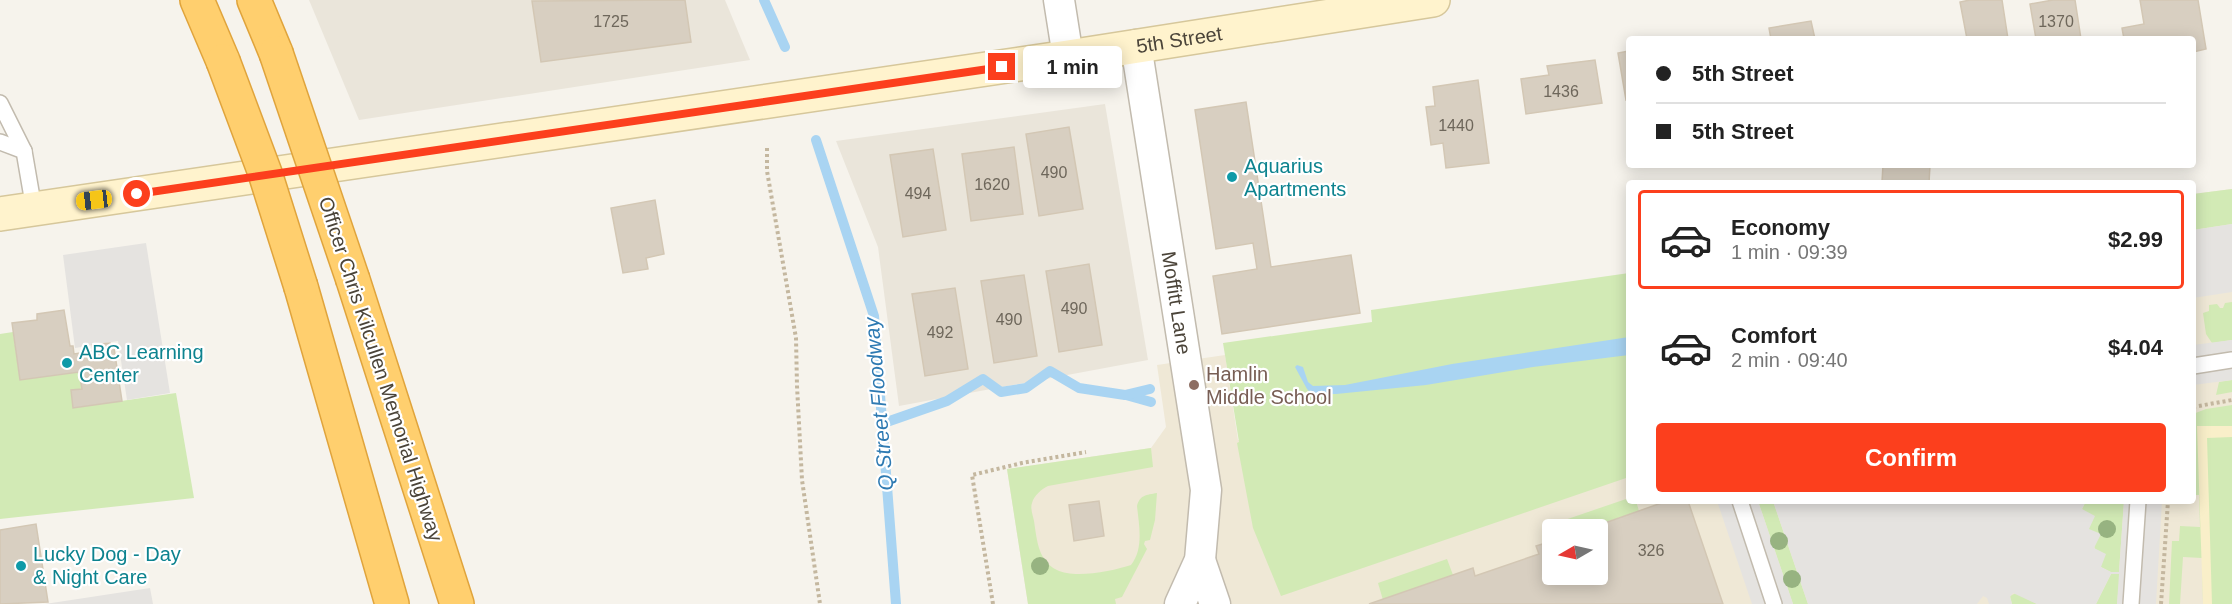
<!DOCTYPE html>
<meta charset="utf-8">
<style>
:root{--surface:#fff;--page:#f6f6f6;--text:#222;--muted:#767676;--line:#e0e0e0;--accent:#fc3f1d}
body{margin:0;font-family:Helvetica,sans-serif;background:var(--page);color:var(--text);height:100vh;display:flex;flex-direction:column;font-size:22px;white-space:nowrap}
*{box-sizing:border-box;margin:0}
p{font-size:20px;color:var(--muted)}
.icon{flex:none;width:33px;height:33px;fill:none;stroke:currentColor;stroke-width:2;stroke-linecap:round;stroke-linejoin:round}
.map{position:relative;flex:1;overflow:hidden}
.panel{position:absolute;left:1626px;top:180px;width:570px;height:324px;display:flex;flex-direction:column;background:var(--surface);border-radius:6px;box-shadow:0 3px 15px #0003}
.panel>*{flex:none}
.hud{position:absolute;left:1626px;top:36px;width:570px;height:132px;border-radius:6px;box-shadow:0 3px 15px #0003;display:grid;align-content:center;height:132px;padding:0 30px;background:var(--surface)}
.needle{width:39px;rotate:261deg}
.fabs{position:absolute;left:1542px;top:519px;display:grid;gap:12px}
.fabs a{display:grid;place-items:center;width:66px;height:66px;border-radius:6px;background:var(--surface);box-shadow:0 3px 15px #0003;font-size:30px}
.end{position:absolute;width:27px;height:27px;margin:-14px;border:8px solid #fc3f1d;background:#fff;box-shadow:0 0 0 3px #fff}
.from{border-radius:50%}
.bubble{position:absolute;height:42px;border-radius:6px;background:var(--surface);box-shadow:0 3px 15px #0003;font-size:20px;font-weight:700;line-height:42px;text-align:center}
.car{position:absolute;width:18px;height:36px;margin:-18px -9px;border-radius:8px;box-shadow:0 0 4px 2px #0007;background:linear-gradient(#f5c518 24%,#345 0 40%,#f5c518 0 76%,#345 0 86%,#f5c518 0)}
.hud b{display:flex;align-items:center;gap:21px;height:57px;font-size:22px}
.hud b+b{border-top:2px solid var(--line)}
.hud i{width:15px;height:15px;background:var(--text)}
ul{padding:10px 0 0;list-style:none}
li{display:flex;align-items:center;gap:18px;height:99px;margin:0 12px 9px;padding:0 18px;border:3px solid transparent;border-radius:6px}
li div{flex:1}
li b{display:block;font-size:22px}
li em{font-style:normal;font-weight:700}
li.current{border-color:var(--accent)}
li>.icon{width:54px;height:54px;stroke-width:1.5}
.cta{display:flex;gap:12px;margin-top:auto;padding:12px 30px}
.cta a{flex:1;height:69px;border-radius:6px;background:var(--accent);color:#fff;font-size:24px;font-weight:700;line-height:69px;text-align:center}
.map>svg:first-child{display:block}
.residential{fill:#eae5da}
.education{fill:#efe8d6;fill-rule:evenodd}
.green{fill:#d2eab5}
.sand{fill:#f9efc9}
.parking{fill:#e5e3e0}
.water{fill:#a9d4f2}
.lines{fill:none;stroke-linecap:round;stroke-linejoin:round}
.stream{stroke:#a9d4f2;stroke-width:10}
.building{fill:#d8cfc1;stroke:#d3c7b4;stroke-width:1.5}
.service-casing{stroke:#c2bbae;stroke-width:18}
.minor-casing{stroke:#c2bbae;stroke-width:33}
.secondary-casing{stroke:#d6c79b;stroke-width:36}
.motorway-casing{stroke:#e0a43c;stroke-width:36}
.path{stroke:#c4b79f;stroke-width:4;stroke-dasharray:3 3;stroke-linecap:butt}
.service{stroke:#fff;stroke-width:15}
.minor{stroke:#fff;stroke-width:30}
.secondary{stroke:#fff3cd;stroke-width:33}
.motorway{stroke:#ffcf6e;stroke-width:33}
.motorway-bridge-casing{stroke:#e0a43c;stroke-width:36;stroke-linecap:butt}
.motorway-bridge{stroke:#ffcf6e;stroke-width:33}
.tree{fill:#97b381}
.route{stroke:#fc3f1d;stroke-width:8}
.culture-dot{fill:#0f9aa8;stroke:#fff;stroke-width:2}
.education-dot{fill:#8d6e63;stroke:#fff;stroke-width:2}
.labels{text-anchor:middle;stroke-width:4.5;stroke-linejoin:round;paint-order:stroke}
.number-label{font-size:16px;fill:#6e675b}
.street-label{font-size:20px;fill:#4b4439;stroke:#fff}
.culture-label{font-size:20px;fill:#0d838f;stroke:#fff;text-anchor:start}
.education-label{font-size:20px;fill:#785e54;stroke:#fff;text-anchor:start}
.water-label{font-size:21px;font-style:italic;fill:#2e7ab2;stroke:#fff}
</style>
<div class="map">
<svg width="2232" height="604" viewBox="0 0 2232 604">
<rect width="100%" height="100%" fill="#f6f3ec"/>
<g class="residential">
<path d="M309,0H725L750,60L359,120Z"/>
<path d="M1105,104L1148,360L899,406L878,247L836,141Z"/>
</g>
<path class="education" d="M2232,189V604H1028L1007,469L1151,448L1166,427L1157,365L1225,355L1238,440L1629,405V501H2193V194ZM1552,530H1598V574H1552Z"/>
<g class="green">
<path d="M2232,189V224L2193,230V194Z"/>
<path d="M1629,273V477L1281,596L1253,528L1237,443L1239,442L1223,343L1372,322L1371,310Z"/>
<path d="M2232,302V340L2212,343L2206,334L2203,313L2209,311V305L2217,304L2220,308H2223L2225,303Z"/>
<path d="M13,332L20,380L79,372L82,389L71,390L73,408L176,393L194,498L0,519V334Z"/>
<path d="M2232,380V392L2216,395L2219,382Z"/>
<path d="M2232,405V604H2203L2202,558L2183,557L2180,604H2169L2172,541H2179L2180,526L2200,527L2199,495H2193V414L2206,409Z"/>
<path d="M1151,448L1153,467L1048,486C1042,489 1034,495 1032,503C1030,508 1033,516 1034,521C1037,540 1038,561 1057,570C1074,579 1113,571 1131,565C1144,549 1139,525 1137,506C1140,495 1146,495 1157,493L1155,520L1150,540L1145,541L1144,544L1147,549L1122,597L1115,599L1116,604H1028L1007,469Z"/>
<path d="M1629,498V501H1636L1639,511L1585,529H1555L1553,524Z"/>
<path d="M1758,501H1773L1808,604H1793Z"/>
<path d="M2086,501H2124L2119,572H2111L2101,567L2082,509Z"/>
<path d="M1447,559L1453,575L1383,600L1378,583Z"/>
<path d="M2111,574H2120L2117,604H2096Z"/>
<path d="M2016,593L2037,604H2012L2010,596Z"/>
</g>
<path class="sand" d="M2197,426H2232V437L2207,438L2212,604H2203Z"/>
<g class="parking">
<path d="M2232,224V292L2193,298V230Z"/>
<path d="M146,243L170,393L127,400L118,341L75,348L63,255Z"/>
<path d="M2232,340V380L2193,385V345Z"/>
<path d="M1717,501H1758L1793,604H1752Z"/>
<path d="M1773,501H2086L2082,509L2095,516L2089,529L2101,534L2094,548L2106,554L2101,567L2111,572H2119L2124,501H2162L2156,604H2117L2119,574H2111L2096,604H2037L2013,593L2010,597L2012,604H1989L1987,598L1983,596L1977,604H1808Z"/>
<path d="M150,588L153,604H45Z"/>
</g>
<path class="water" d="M1629,337V355L1533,367L1426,385L1336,394H1312L1307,389L1295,367L1297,365L1303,367L1308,382L1313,386L1345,385L1452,364Z"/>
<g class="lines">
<g class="stream">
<path d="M764,0L785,47"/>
<path d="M816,140L874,316L896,604"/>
<path d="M1126,395L1151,402"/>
<path d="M881,424L947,401L983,379L1001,392L1026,388L1050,371L1079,388L1125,395L1150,389"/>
</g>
</g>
<g class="building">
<path d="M685,0L691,42L541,62L532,1Z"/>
<path d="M1970,0H2002L2008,39H1967L1960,2Z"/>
<path d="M2053,0H2075L2081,39H2036L2030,4Z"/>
<path d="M2140,0H2198L2206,49L2193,52V39H2124L2122,28L2144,24Z"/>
<path d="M1811,21L1815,39H1771L1769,28Z"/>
<path d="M1629,51V99L1626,100L1618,53Z"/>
<path d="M1595,60L1602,103L1526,114L1521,79L1549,75L1547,66Z"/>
<path d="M1478,80L1489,163L1446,168L1443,143L1431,145L1426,107L1435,106L1433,87Z"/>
<path d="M1246,102L1271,267L1351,255L1360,313L1222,334L1213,276L1257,269L1253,243L1216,249L1195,110Z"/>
<path d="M1069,127L1083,209L1039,216L1026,134Z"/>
<path d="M1014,147L1023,214L971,221L962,154Z"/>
<path d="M933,149L946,230L903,237L890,155Z"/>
<path d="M1883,165H1930L1929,183L1882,182Z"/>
<path d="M655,200L664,254L646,258L648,269L623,273L611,208Z"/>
<path d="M1089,264L1102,345L1059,352L1046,271Z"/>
<path d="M1024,275L1037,356L994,363L981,281Z"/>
<path d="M955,288L968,369L925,376L912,294Z"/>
<path d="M64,310L70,346H73L74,354L93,351L92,345L110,343L111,348H114L122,401L73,408L71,390L82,389L79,372L20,380L12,323L37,320V314Z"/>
<path d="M1099,501L1104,536L1074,541L1069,505Z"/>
<path d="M1667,501H1688L1723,604H1369L1473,568L1475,576L1539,554L1536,546L1552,541V574H1598V530H1585Z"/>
<path d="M36,524L48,602L0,604V530Z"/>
</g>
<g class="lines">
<g class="service-casing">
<g id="service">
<path d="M0,103L24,151"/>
<path d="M0,142L24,151L34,209"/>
<path d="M2193,366L2232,360"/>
<path d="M1740,501L1774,604"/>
<path d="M2131,604L2138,501"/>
</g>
</g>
<g class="minor-casing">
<g id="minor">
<path d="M1059,0L1068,57"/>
<path id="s1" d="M1136,45L1206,490L1200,560L1180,604"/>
<path d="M1200,560L1215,604"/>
</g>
</g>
<g class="secondary-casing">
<g id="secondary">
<path id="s2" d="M0,214L1068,57L1433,0"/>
</g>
</g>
<g class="motorway-casing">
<g id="motorway">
<path d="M197,0L223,61"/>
<path d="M254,0L276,53"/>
<path d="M353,280L457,604"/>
<path d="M301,287L392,604"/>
</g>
</g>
<g class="path">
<path d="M767,148V171L796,338L797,386L802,480L820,604"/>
<path d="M2193,407L2232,400"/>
<path d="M993,604L972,475L1022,463L1086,452"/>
<path d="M2161,604L2168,501"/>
</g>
<use href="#service" class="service"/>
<use href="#minor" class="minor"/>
<use href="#secondary" class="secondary"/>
<use href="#motorway" class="motorway"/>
<g class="motorway-bridge-casing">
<g id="motorway-bridge">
<path d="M276,53L353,280"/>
<path d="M223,61L265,173L301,287"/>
</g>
</g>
<use href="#motorway-bridge" class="motorway-bridge"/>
</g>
<g class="tree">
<circle cx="2107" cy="529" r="9"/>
<circle cx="1779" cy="541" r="9"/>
<circle cx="1040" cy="566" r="9"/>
<circle cx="1792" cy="579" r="9"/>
</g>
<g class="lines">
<path class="route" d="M137,194L1002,67"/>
</g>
<g class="culture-dot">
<circle cx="1232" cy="177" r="6"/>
<circle cx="67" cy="363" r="6"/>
<circle cx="21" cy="566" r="6"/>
</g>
<circle class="education-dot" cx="1194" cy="385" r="6"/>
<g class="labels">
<g class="number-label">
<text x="611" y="27">1725</text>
<text x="2056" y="27">1370</text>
<text x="1561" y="97">1436</text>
<text x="1456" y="131">1440</text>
<text x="1054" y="178">490</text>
<text x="992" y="190">1620</text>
<text x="918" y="199">494</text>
<text x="1074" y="314">490</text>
<text x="1009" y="325">490</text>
<text x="940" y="338">492</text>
<text x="1651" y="556">326</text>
</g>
<g class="street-label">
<text dy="7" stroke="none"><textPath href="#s2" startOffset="1192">5th Street</textPath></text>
<text dy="7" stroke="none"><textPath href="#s1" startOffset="261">Moffitt Lane</textPath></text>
<text transform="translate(381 369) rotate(72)" y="7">Officer Chris Kilcullen Memorial Highway</text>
</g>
<g class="culture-label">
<text x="1244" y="173">Aquarius<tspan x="1244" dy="23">Apartments</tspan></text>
<text x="79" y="359">ABC Learning<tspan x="79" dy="23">Center</tspan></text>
<text x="33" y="561">Lucky Dog - Day<tspan x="33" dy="23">&amp; Night Care</tspan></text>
</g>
<g class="education-label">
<text x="1206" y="381">Hamlin<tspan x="1206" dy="23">Middle School</tspan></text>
</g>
<g class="water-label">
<text transform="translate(879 404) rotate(-95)" y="7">Q Street Floodway</text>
</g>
</g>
</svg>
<div class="fabs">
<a><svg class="needle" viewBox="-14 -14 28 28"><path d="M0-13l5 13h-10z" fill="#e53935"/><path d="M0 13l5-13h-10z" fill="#767676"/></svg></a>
</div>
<i class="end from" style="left:137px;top:194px"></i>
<i class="end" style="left:1002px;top:67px"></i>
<div class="bubble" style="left:1023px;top:46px;width:99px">1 min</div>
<i class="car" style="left:94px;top:200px;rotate:263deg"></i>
<div class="hud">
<b><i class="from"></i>5th Street</b>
<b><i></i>5th Street</b>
</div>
<section class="panel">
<ul>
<li class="current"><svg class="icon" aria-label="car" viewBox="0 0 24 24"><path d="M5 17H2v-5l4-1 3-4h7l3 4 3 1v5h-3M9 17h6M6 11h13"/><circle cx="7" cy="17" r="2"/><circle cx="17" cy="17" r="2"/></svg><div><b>Economy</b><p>1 min · 09:39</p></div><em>$2.99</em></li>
<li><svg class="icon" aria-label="car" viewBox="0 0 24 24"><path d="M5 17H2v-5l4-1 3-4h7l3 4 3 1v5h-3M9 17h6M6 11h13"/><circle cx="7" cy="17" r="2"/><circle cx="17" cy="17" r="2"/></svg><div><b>Comfort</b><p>2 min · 09:40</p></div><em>$4.04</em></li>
</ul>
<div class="cta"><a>Confirm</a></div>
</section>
</div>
